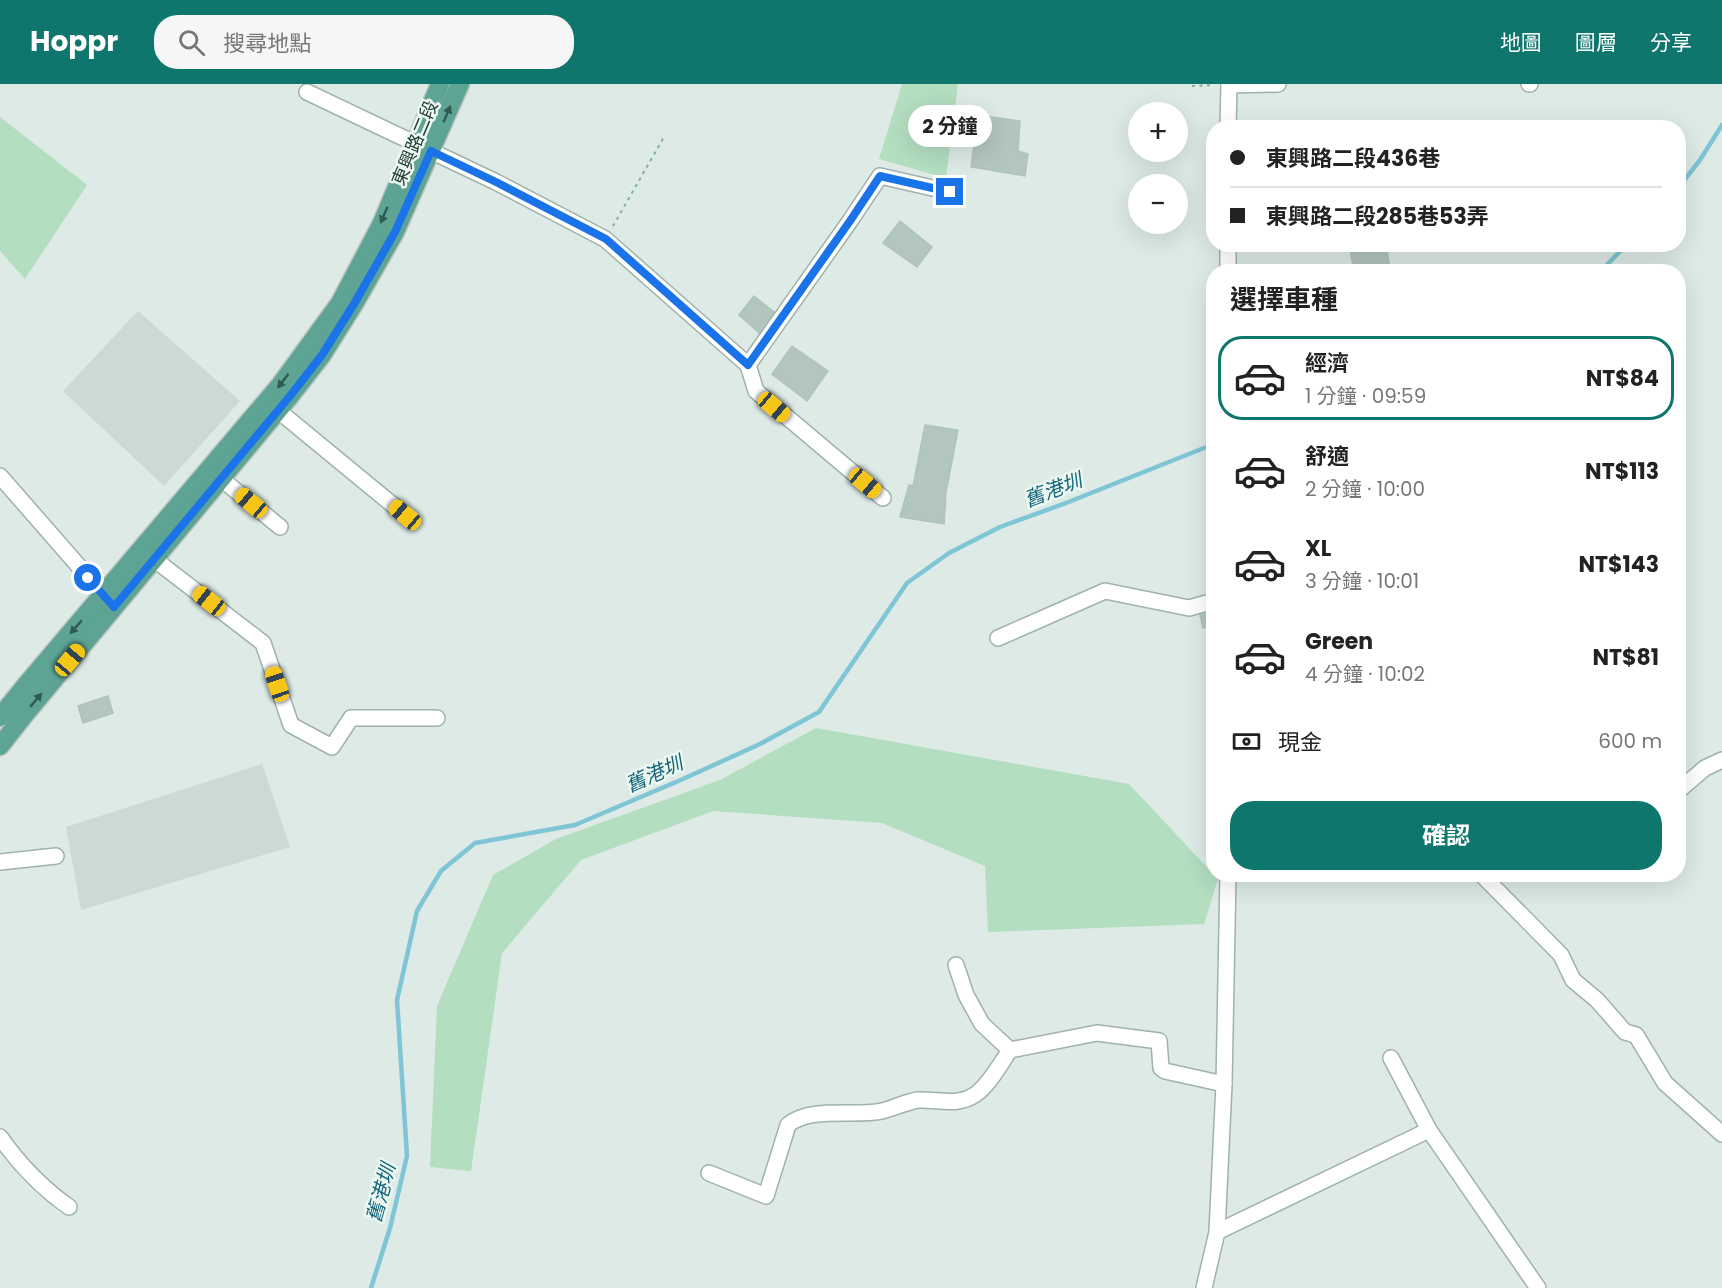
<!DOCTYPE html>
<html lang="zh-TW">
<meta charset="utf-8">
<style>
:root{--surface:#fff;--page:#f6f6f6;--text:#222;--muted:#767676;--line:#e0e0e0;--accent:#0f766e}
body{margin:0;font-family:Poppins,"Noto Sans TC",sans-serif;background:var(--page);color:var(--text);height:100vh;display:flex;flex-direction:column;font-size:22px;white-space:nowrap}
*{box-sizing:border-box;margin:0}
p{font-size:20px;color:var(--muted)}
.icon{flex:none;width:33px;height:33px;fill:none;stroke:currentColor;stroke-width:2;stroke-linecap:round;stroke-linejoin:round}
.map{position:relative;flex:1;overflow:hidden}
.side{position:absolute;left:1206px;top:180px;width:480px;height:618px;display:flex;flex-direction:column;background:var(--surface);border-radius:24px;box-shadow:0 6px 24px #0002}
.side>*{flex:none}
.banner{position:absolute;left:1206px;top:36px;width:480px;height:132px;border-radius:24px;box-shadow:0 6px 24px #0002;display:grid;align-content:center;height:132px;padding:0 24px;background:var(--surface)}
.controls{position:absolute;left:1128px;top:18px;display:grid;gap:12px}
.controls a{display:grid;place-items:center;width:60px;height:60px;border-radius:50%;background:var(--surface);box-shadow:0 6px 24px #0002;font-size:30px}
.end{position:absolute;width:27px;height:27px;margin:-14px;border:8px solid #1a73e8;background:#fff;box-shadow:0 0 0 3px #fff}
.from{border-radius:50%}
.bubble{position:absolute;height:42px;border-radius:21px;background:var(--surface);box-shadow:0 6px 24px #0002;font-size:20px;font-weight:700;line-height:42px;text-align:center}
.car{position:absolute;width:18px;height:36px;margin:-18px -9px;border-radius:8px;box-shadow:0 0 4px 2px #0007;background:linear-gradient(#f5c518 24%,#345 0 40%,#f5c518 0 76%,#345 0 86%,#f5c518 0)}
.banner b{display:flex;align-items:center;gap:21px;height:57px;font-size:22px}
.banner b+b{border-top:2px solid var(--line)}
.banner i{width:15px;height:15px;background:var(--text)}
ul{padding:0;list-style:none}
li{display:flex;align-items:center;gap:18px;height:84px;margin:0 12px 9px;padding:0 12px;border:3px solid transparent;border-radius:24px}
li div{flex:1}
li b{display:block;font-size:22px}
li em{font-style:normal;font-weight:700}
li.on{border-color:var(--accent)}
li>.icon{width:54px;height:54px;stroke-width:1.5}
h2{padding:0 24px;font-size:27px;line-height:72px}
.pay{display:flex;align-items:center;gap:15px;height:66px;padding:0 24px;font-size:22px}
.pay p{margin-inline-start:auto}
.action{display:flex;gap:12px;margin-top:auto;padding:12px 24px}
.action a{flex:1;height:69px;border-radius:24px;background:var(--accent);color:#fff;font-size:24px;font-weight:700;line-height:69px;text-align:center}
header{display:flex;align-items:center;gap:36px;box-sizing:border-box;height:84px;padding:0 30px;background:var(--accent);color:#fff}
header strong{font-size:28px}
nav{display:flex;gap:33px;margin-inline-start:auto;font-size:21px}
.search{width:420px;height:54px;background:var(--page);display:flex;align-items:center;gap:15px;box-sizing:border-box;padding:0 21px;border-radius:24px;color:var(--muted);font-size:22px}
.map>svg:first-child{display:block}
.built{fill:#cbdad4}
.green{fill:#b3dec0}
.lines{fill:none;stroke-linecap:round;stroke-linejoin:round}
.stream{stroke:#7fc5d5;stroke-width:4.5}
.building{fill:#b2c5be;stroke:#afc4bc;stroke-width:1.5}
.minor-casing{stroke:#a0b2ac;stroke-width:18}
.major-casing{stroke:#bbc4c2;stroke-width:21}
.path{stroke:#7ab1a1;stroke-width:2;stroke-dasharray:3 4.5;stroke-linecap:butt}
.minor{stroke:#fff;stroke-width:15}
.major{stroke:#5da494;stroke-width:18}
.oneway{fill:#305a50}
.route{stroke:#1a73e8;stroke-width:8}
.labels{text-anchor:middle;stroke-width:5;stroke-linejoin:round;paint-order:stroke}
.street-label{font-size:18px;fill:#1d3a33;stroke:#edf7f2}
.water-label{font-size:20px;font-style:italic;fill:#14667a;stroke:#edf7f2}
</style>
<header>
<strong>Hoppr</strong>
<div class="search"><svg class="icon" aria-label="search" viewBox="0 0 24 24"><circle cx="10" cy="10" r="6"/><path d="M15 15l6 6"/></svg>搜尋地點</div>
<nav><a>地圖</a><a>圖層</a><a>分享</a></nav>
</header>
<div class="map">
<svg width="1722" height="1204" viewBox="0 0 1722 1204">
<rect width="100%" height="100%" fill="#ddeae5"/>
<g class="built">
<path d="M138,227L240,317L164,402L63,307Z"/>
<path d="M262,680L290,763L81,826L66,743Z"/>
</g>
<g class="green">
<path d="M902,0H958L946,94L879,75Z"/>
<path d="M0,33L87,101L25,195L0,167Z"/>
<path d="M816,644L1129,700L1218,795L1204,840L988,848L985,782L882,739L713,727L581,776L502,869L471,1087L430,1083L437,922L493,791L556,755L720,696Z"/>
</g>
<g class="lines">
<g class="stream">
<path d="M1678,104L1700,76L1722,41"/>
<path d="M1600,188L1627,160"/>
<path d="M371,1204L390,1144L407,1072L397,916L417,827L441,787L475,759L575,741L683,695L760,660L819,628L907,499L949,469L1000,443L1066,419L1214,360"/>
</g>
</g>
<g class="building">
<path d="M978,31L1020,37L1018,67L1028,70L1025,92L971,83Z"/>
<path d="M900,137L932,163L917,183L883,159Z"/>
<path d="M1369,160H1386L1390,184L1371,188H1354L1350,164Z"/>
<path d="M754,212L774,228L759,249L739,231Z"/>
<path d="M792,262L828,287L807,317L772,290Z"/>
<path d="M925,341L958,346L946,408L944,440L900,433L909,401L913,402Z"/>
<path d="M1214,528V541L1203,544L1200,531Z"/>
<path d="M108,612L113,629L83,639L78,622Z"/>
</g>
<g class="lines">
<g class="minor-casing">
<g id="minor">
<path d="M1529,0H1530"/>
<path d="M1229,1L1278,0"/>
<path d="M307,8L496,98L605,155L748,281L756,307L883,414"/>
<path d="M1228,44L1229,0"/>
<path d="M1228,160V188"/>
<path d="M748,281L850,137L880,92L950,108"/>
<path d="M269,319L405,431"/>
<path d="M213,388L280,443"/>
<path d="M0,392L110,518"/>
<path d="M146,467L154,475L263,559L291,641L332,663L351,634H437"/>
<path d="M998,554L1105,507L1189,524L1214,517"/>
<path d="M1678,707L1705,684L1722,676"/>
<path d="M0,778L56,772"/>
<path d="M1481,790L1561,871L1573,896L1597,916L1625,948L1636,951L1665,999L1722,1050"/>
<path d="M956,881L966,911L982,940L1010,966"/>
<path d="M1391,974L1429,1046L1538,1204"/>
<path d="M0,1053C19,1080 42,1104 69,1123"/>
<path d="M709,1089L766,1112L788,1041C810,1022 856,1033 882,1027C894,1024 906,1018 918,1016C938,1015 958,1023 976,1010C989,1001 1001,979 1010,966L1097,949L1159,957L1161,984L1165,987L1224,1000"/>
<path d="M1217,1148L1429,1046"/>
<path d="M1204,1204L1217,1148L1224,1000L1228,790"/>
</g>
</g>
<g class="major-casing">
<g id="major">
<path d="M0,633L26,601L281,300L340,219L382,139L440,0"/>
<path d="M0,662L26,629L290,312L322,271L354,220L395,148L460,0"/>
</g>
</g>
<g class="path">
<path d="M1192,2L1214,1"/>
<path d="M613,142L664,53"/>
</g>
<use href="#minor" class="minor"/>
<use href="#major" class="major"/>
</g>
<defs><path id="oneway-solid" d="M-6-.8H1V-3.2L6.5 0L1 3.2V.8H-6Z" transform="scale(1.5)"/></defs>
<g class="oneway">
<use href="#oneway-solid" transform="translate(447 30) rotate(-67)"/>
<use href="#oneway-solid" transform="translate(384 131) rotate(113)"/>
<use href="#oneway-solid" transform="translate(283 297) rotate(127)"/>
<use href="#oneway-solid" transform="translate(76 543) rotate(131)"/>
<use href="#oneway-solid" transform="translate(36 616) rotate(-50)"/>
</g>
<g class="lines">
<path class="route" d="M88,494L114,523L290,312L322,271L354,220L395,148L431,67L496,98L606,155L748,281L850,137L880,92L950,108"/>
</g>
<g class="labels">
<g class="street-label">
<text transform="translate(415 59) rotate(-67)" y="6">東興路二段</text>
</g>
<g class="water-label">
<text transform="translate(1053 406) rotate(-21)" y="7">舊港圳</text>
<text transform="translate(654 690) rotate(-24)" y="7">舊港圳</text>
<text transform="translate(381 1109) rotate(-75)" y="7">舊港圳</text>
</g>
</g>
</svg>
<div class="controls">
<a>+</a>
<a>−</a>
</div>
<i class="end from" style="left:88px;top:494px"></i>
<i class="end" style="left:950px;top:108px"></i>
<div class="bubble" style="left:908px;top:21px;width:84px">2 分鐘</div>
<i class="car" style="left:774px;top:323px;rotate:130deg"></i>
<i class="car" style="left:865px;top:399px;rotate:130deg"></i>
<i class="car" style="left:251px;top:419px;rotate:310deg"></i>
<i class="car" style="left:405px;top:431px;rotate:310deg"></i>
<i class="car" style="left:209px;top:517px;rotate:308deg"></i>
<i class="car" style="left:70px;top:576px;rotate:40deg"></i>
<i class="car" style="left:277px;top:600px;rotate:341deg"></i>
<div class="banner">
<b><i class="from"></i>東興路二段436巷</b>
<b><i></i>東興路二段285巷53弄</b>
</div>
<section class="side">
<h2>選擇車種</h2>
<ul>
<li class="on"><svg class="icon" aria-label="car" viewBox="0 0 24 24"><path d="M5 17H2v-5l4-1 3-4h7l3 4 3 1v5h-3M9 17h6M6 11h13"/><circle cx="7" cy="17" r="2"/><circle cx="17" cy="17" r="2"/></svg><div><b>經濟</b><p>1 分鐘 · 09:59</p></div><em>NT$84</em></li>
<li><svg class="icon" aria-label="car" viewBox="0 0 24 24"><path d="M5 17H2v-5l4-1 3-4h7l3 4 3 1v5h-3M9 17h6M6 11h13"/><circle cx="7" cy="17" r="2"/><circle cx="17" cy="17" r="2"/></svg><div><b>舒適</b><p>2 分鐘 · 10:00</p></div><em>NT$113</em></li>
<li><svg class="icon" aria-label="car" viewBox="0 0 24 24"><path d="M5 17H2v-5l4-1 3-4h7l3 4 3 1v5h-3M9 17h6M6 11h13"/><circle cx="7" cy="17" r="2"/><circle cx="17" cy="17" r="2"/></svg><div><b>XL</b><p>3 分鐘 · 10:01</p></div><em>NT$143</em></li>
<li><svg class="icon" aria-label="car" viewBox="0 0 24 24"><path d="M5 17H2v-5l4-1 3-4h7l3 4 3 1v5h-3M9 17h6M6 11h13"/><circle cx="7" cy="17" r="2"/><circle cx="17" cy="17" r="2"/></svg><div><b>Green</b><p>4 分鐘 · 10:02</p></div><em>NT$81</em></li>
</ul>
<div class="pay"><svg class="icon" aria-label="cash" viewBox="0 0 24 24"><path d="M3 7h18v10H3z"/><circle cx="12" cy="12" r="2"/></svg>現金<p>600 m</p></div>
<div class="action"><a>確認</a></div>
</section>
</div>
